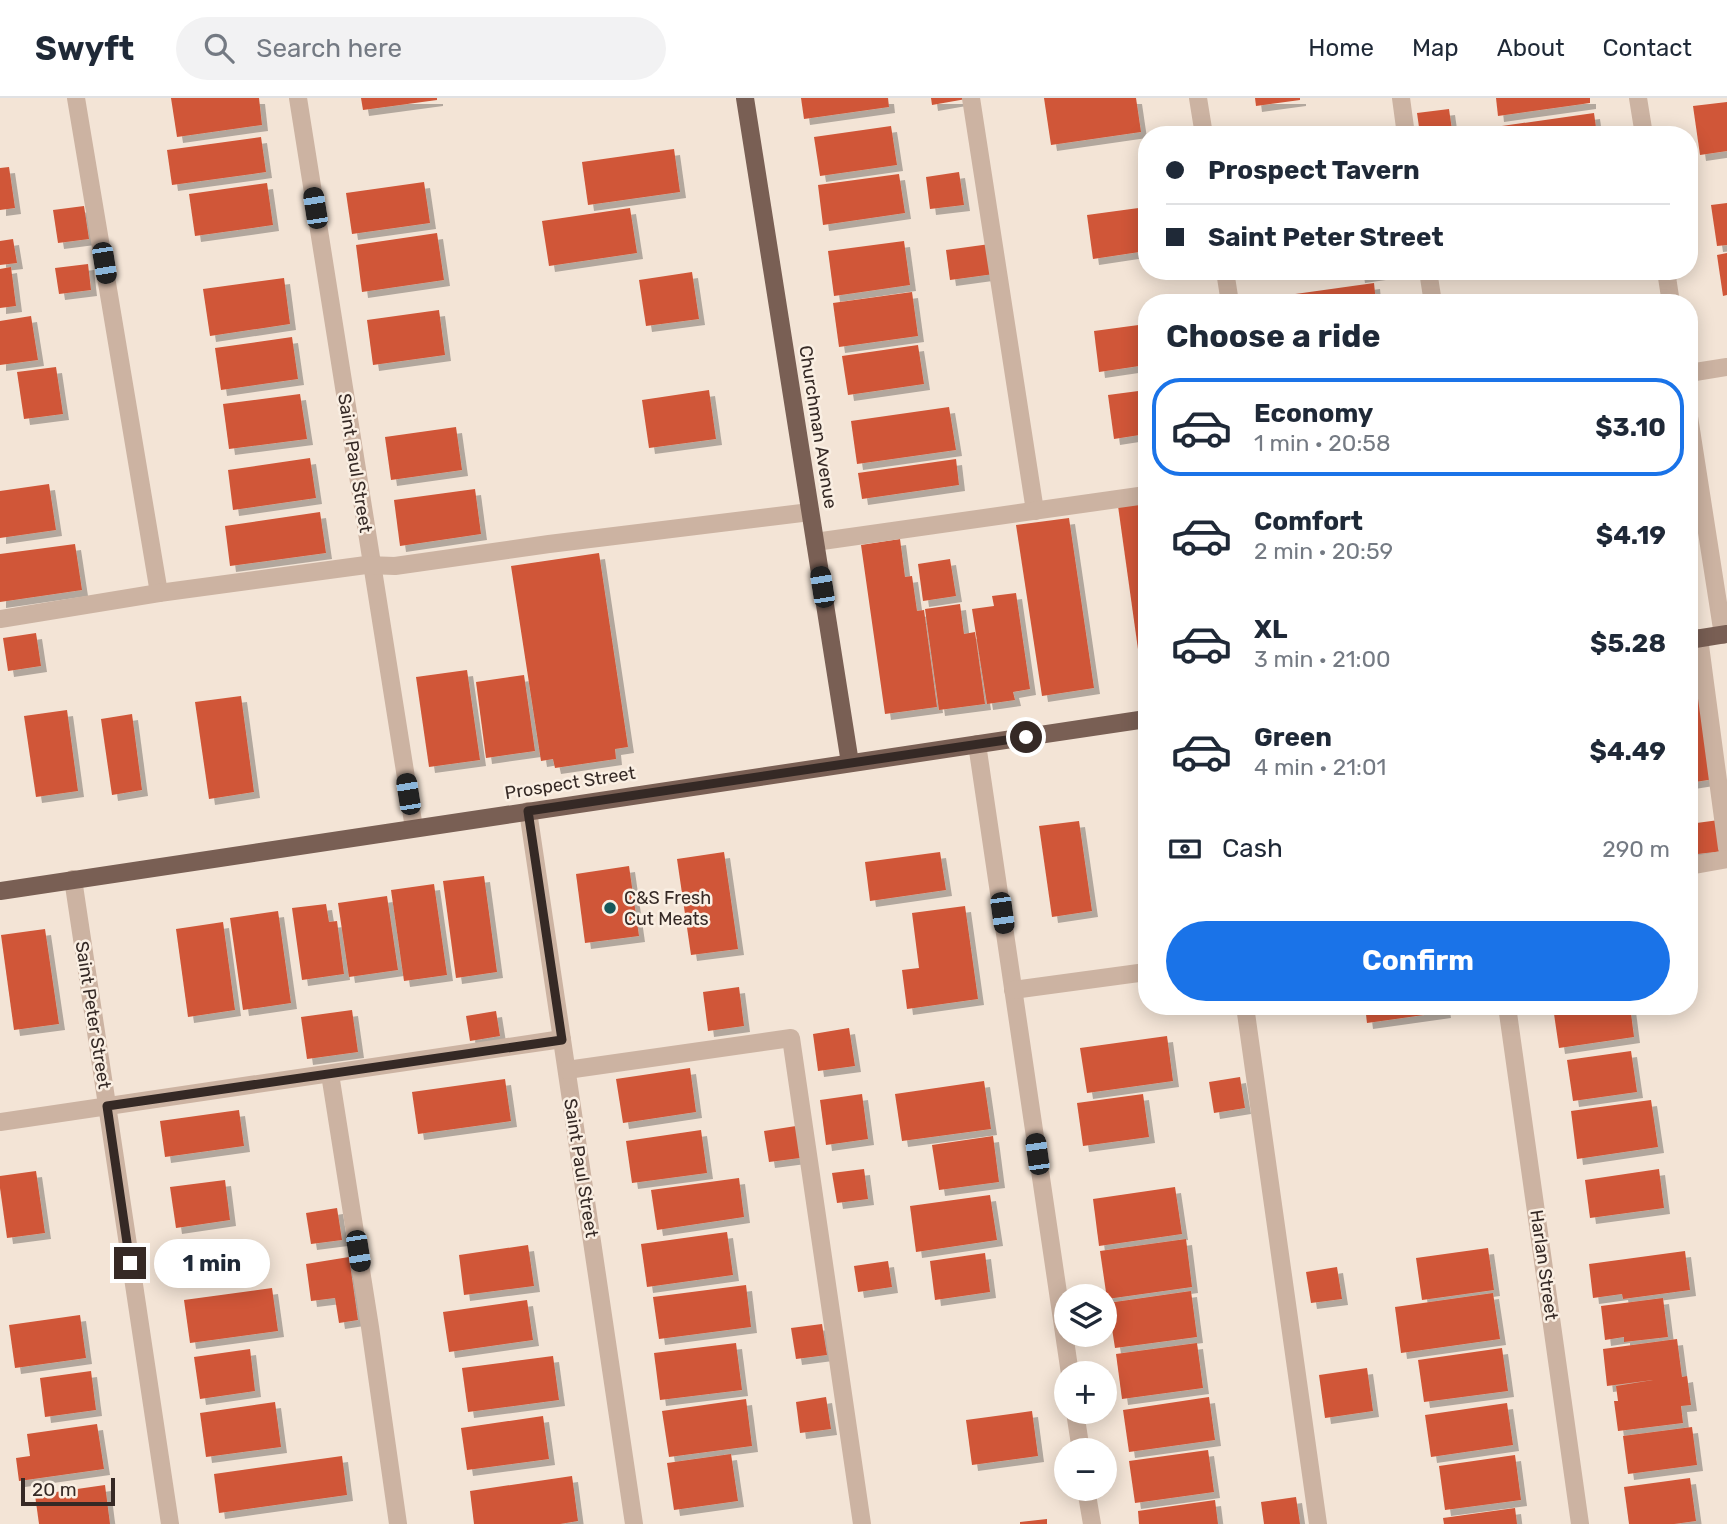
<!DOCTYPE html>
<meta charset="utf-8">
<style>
:root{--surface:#fff;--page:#f2f2f3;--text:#1f2937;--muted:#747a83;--line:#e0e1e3;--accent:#1a73e8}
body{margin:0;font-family:Rubik,sans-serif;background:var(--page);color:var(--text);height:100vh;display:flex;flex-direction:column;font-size:26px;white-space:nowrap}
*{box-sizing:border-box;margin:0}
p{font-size:23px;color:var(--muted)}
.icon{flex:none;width:38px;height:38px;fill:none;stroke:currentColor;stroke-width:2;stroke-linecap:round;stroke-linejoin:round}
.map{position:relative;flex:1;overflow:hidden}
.drawer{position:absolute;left:1138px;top:196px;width:560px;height:721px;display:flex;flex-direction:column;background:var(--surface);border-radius:28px;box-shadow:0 4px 18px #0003}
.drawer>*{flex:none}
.hud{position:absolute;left:1138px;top:28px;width:560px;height:154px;border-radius:28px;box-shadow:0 4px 18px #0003;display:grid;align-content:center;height:154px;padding:0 28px;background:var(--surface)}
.fabs{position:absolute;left:1054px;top:1186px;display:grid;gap:14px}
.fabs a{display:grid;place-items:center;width:63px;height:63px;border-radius:50%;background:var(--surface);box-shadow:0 4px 18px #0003;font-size:35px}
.scale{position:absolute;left:21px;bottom:18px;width:94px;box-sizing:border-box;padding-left:7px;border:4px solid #352925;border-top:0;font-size:19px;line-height:24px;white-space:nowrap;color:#352925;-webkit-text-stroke:5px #faefe3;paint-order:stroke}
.end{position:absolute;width:32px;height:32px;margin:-16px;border:9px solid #352925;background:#fff;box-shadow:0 0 0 4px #fff}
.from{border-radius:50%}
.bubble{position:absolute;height:49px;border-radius:24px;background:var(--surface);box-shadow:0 4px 18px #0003;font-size:23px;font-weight:700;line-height:49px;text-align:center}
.car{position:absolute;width:21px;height:42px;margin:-21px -10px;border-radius:9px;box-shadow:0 0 5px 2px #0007;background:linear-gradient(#222 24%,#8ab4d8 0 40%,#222 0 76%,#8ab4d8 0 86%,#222 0)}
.hud b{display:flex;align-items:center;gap:24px;height:66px;font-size:26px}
.hud b+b{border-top:2px solid var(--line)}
.hud i{width:18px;height:18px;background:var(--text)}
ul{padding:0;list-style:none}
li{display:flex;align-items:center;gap:21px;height:98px;margin:0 14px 10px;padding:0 14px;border:4px solid transparent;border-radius:28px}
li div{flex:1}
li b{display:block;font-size:26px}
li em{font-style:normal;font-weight:700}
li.active{border-color:var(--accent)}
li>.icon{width:63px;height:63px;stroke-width:1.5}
h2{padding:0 28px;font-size:32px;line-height:84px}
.pay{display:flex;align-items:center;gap:18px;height:77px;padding:0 28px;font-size:26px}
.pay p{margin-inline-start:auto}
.primary-button{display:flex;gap:14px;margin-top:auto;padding:14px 28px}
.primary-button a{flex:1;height:80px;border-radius:42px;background:var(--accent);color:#fff;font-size:28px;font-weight:700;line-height:80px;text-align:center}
header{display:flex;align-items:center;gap:42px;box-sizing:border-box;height:98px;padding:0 35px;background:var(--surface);border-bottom:2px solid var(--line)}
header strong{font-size:33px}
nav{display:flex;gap:38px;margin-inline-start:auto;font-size:24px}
.search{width:490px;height:63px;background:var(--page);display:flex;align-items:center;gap:18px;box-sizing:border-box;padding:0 24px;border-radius:38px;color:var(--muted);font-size:26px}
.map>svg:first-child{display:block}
.building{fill:#d05637;filter:url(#shadow)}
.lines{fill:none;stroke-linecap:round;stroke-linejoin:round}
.minor{stroke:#ccb3a2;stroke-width:18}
.major{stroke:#795f54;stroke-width:18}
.route{stroke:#352925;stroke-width:9}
.poi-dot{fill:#17585a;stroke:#faefe3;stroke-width:2.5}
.labels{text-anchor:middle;stroke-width:5;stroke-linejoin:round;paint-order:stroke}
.street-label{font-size:18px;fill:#352925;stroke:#faefe3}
.poi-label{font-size:18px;fill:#352925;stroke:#faefe3;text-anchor:start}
</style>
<header>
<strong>Swyft</strong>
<div class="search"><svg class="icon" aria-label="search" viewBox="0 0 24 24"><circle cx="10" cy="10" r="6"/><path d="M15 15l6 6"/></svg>Search here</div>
<nav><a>Home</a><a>Map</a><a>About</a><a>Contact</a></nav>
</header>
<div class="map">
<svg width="1727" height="1426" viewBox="0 0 1727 1426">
<defs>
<filter id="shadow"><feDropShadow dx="6" dy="6" stdDeviation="0" flood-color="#0004"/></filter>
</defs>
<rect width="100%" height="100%" fill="#f3e4d6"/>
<g class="building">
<path d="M171,0H259L262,27L177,39Z"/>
<path d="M361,0H437V2L363,12Z"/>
<path d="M801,0H888L889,9L804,21Z"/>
<path d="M931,0H966V1L932,7Z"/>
<path d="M1044,0H1136L1141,34L1051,47Z"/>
<path d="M1255,0H1300V2L1256,8Z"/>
<path d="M1496,0H1590V5L1498,18Z"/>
<path d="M1727,4V53L1700,57L1693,8Z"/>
<path d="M1449,11L1452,32L1420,36L1417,15Z"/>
<path d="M1594,15L1597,37H1489L1488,30Z"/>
<path d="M891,28L897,67L820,78L814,39Z"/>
<path d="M261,39L266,74L172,87L167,52Z"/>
<path d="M674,51L680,94L588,107L582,64Z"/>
<path d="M9,69L15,110L0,112V70Z"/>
<path d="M959,74L964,107L930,111L926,79Z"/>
<path d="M899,76L905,115L823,127L818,87Z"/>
<path d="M424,84L430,125L352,136L346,95Z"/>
<path d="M267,85L273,127L195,138L189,96Z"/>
<path d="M1727,105V147L1717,148L1711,107Z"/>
<path d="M84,108L89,141L58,145L53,112Z"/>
<path d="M1146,109V153L1093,161L1087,117Z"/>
<path d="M630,110L637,155L549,168L542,123Z"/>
<path d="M437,135L444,182L362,194L356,147Z"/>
<path d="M13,141L17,165L0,167V143Z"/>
<path d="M904,143L910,187L834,198L828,153Z"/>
<path d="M990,146L994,176L950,182L946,152Z"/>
<path d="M1727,155V197L1723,198L1717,157Z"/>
<path d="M88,166L91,192L59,196L55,170Z"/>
<path d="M11,169L16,208L0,210V171Z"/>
<path d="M1358,173H1387V175L1359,179Z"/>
<path d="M692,174L699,221L646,228L639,182Z"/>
<path d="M284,180L290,226L210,238L203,191Z"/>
<path d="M1374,185L1376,205H1282L1281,198Z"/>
<path d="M912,194L918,238L839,249L833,205Z"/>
<path d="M439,212L445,257L373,267L367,222Z"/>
<path d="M31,218L38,262L0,267V223Z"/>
<path d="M1146,226V267L1099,274L1094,233Z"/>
<path d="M292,239L298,281L221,292L215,250Z"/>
<path d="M918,247L924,286L848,297L842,258Z"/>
<path d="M56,269L63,316L24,321L17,274Z"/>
<path d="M709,292L716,341L649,350L642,302Z"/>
<path d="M1146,292V336L1114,341L1108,297Z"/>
<path d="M300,296L307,341L229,351L223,306Z"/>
<path d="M949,309L956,352L857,366L851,323Z"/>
<path d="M456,329L462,372L391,382L385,339Z"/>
<path d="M310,360L316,400L233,412L228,372Z"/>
<path d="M956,361L959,387L862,401L858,375Z"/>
<path d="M49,386L56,432L0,440V393Z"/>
<path d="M475,391L481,436L400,448L394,402Z"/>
<path d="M1146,404V587H1143L1118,408Z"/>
<path d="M320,414L326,455L230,468L225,428Z"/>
<path d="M1069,420L1094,590L1042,598L1016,427Z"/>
<path d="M900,441L905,479L912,478L917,513L924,512L937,609L885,616L861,447Z"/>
<path d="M75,446L82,492L0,504V456Z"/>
<path d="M599,455L628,649L615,651L616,661L555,670L553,661L541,663L511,468Z"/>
<path d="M950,461L956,498L923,503L918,466Z"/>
<path d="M1016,495L1030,591L1013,594L1015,602L987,606L972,511L994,508L992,498Z"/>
<path d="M960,506L964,536L975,534L985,606L939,612L925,511Z"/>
<path d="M36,535L41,568L8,573L3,540Z"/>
<path d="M467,572L480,662L429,669L416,579Z"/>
<path d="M524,577L535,653L486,660L476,584Z"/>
<path d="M1702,590L1714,681L1689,685V592Z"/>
<path d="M241,598L254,694L209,701L195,604Z"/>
<path d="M67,612L78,693L36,699L24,618Z"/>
<path d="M132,616L142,692L112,697L101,621Z"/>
<path d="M1719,722L1723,753L1689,757V726Z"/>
<path d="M1079,723L1092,813L1052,819L1039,728Z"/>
<path d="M724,754L738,851L691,857L677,761Z"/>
<path d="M940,754L946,792L870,803L865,764Z"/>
<path d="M629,768L639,838L585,845L576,776Z"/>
<path d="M484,778L497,874L456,880L443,783Z"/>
<path d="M434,786L447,877L404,883L391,792Z"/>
<path d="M387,798L398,872L349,879L338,805Z"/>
<path d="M326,806L329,824L337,823L344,876L302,882L292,810Z"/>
<path d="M965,808L978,901L907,911L902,872L919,870L912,815Z"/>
<path d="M278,813L291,905L243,912L230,820Z"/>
<path d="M223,824L235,912L188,919L176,831Z"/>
<path d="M45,831L59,926L14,932L1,837Z"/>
<path d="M739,889L744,928L708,933L703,894Z"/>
<path d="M1365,908H1444L1445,914L1367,925Z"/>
<path d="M1630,908L1634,939L1559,950L1553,909Z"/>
<path d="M352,912L358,954L307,961L301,919Z"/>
<path d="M496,913L500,938L470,943L466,918Z"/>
<path d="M849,930L855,968L818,973L813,936Z"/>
<path d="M1167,938L1173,983L1087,995L1080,950Z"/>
<path d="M1631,953L1637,994L1573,1003L1567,962Z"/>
<path d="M690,970L696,1014L623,1025L616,981Z"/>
<path d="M1240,979L1245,1010L1214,1015L1209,984Z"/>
<path d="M505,981L511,1023L418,1036L412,994Z"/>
<path d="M984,983L991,1031L902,1043L895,996Z"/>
<path d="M862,996L868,1041L826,1047L820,1002Z"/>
<path d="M1143,996L1149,1039L1083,1048L1077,1005Z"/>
<path d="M1651,1002L1658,1049L1577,1061L1571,1013Z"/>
<path d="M239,1012L244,1048L165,1059L160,1023Z"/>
<path d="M796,1028L800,1060L769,1064L764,1033Z"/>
<path d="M701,1032L707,1075L632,1085L626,1043Z"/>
<path d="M993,1038L999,1084L939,1092L932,1047Z"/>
<path d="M864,1071L868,1101L837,1105L832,1075Z"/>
<path d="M1659,1071L1664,1110L1590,1120L1585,1082Z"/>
<path d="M36,1073L45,1135L7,1140L0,1090V1078Z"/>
<path d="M739,1080L744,1119L657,1132L651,1092Z"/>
<path d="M225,1082L230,1122L176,1130L170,1089Z"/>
<path d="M1175,1089L1182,1136L1099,1148L1093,1101Z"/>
<path d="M990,1097L997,1142L916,1154L910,1108Z"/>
<path d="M337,1110L342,1142L311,1146L306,1115Z"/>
<path d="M727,1134L733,1177L647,1189L641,1146Z"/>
<path d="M1186,1141L1192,1189L1107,1201L1100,1153Z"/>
<path d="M528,1147L534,1188L464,1197L459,1157Z"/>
<path d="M1488,1150L1494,1192L1422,1202L1416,1160Z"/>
<path d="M1685,1153L1690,1192L1623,1201L1622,1196L1593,1200L1589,1166Z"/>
<path d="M985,1155L990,1194L935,1202L930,1163Z"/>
<path d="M349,1159L358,1222L339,1225L335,1200L311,1203L306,1166Z"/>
<path d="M888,1163L892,1189L858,1194L854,1168Z"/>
<path d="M1337,1169L1342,1201L1311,1205L1306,1174Z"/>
<path d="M746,1187L751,1229L659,1241L653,1199Z"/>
<path d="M272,1190L278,1233L190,1245L184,1202Z"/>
<path d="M1191,1193L1197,1239L1115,1250L1108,1205Z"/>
<path d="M1493,1195L1500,1241L1401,1255L1395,1209Z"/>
<path d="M1663,1200L1668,1239L1624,1244V1239L1605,1242L1601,1208Z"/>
<path d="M527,1202L533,1242L449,1254L443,1214Z"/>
<path d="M80,1217L86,1260L15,1270L9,1227Z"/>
<path d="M822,1226L827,1257L796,1261L791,1230Z"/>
<path d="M1677,1241L1682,1279L1687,1278L1691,1307L1681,1308L1683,1325L1618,1333L1614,1303H1618L1616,1288L1653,1282L1607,1288L1603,1251Z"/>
<path d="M736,1245L742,1292L660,1302L654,1255Z"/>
<path d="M1197,1245L1203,1290L1122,1301L1116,1256Z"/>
<path d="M1502,1250L1508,1293L1424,1304L1418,1262Z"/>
<path d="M250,1251L255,1293L200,1301L194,1259Z"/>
<path d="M553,1258L559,1302L468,1314L462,1270Z"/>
<path d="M1367,1270L1373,1313L1325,1320L1319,1277Z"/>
<path d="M91,1273L96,1312L45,1319L40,1280Z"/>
<path d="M826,1299L831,1331L800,1335L796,1304Z"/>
<path d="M1209,1299L1215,1342L1129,1354L1123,1312Z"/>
<path d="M746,1301L752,1348L669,1359L662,1313Z"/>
<path d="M275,1304L281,1349L206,1359L200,1315Z"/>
<path d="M1507,1305L1513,1347L1431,1359L1425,1317Z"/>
<path d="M1032,1313L1038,1358L972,1367L966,1322Z"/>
<path d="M543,1318L549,1361L467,1372L461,1330Z"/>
<path d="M97,1326L104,1371L19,1383L16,1360L30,1358L27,1336Z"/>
<path d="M1692,1329L1697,1367L1628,1376L1623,1338Z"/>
<path d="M1208,1352L1214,1394L1135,1405L1129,1363Z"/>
<path d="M731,1356L738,1403L674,1412L667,1365Z"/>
<path d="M1515,1357L1521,1402L1445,1412L1439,1368Z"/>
<path d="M342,1358L347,1397L219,1415L214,1376Z"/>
<path d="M572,1378L578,1423L560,1426H474L470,1393Z"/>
<path d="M1690,1380L1696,1423L1674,1426H1629L1624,1389Z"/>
<path d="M105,1387L110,1426H39L35,1397Z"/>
<path d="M1296,1399L1300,1426H1264L1261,1404Z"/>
<path d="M1215,1402L1218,1426H1139L1138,1413Z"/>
<path d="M1515,1410L1517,1426H1444L1443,1420Z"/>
<path d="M1047,1421V1426H1020V1424Z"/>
</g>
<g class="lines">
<g class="minor">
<path d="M76,0L159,495"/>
<path d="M298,0L414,730"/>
<path d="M971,0L1035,413"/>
<path d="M1198,0L1204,37"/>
<path d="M1401,0L1406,37"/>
<path d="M1638,0L1644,37"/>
<path d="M1225,173L1230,205"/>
<path d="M1428,173L1433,205"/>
<path d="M1666,173L1671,205"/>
<path d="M1689,275L1727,269"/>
<path d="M1689,319L1723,537"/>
<path d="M815,444L1146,397"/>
<path d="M0,521L159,495L366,467L395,468L549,446L810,414"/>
<path d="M1699,540L1727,750"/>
<path d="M977,646L1070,1276"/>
<path d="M528,713L634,1426"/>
<path d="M1689,768L1727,761"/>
<path d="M73,781L170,1426"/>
<path d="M1013,892L1146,874"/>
<path d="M1245,908L1318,1426"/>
<path d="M1507,908L1580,1426"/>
<path d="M567,972L791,940L862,1426"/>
<path d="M330,976L370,1229L398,1426"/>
<path d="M0,1024L562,941"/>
<path d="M1075,1314L1081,1353"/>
<path d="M1086,1391L1092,1426"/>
</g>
<g class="major">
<path d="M745,0L850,665"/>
<path d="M1689,542L1727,536"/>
<path d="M0,793L1146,621"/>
</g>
</g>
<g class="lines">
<path class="route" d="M130,1165L107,1008L562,942L528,713L1026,639"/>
</g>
<circle class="poi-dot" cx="610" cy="810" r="7"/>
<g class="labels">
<g class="street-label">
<text transform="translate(818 329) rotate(81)" y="6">Churchman Avenue</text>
<text transform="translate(355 365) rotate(81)" y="6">Saint Paul Street</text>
<text transform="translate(570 685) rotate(-9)" y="6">Prospect Street</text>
<text transform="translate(93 917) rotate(81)" y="6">Saint Peter Street</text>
<text transform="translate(581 1070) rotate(81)" y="6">Saint Paul Street</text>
<text transform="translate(1544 1167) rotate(82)" y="6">Harlan Street</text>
</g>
<g class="poi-label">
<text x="624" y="806">C&amp;S Fresh<tspan x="624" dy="21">Cut Meats</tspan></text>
</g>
</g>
</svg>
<div class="fabs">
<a><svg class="icon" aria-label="layers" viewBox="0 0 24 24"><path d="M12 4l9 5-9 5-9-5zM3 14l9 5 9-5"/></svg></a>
<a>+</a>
<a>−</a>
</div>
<div class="scale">20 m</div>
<i class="end from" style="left:1026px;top:639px"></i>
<i class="end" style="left:130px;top:1165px"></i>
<div class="bubble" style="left:154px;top:1141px;width:116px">1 min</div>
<i class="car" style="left:315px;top:110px;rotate:351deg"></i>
<i class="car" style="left:104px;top:165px;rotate:171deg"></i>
<i class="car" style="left:822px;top:489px;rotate:351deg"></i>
<i class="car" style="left:408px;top:696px;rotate:351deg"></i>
<i class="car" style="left:1002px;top:815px;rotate:172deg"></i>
<i class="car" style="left:1037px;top:1056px;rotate:352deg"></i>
<i class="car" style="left:358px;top:1153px;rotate:171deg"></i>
<div class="hud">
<b><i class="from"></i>Prospect Tavern</b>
<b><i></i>Saint Peter Street</b>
</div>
<section class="drawer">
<h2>Choose a ride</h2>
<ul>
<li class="active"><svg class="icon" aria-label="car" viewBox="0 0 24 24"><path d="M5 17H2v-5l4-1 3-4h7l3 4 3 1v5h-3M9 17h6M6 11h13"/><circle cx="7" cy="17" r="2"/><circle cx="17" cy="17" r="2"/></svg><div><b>Economy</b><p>1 min · 20:58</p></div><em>$3.10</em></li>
<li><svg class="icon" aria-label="car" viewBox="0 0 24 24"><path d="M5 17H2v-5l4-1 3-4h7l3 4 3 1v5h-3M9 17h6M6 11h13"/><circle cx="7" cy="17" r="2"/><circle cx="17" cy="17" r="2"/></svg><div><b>Comfort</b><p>2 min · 20:59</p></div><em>$4.19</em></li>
<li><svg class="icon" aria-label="car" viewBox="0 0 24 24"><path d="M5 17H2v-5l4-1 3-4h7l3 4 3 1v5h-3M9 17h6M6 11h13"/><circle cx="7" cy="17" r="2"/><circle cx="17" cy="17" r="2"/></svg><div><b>XL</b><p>3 min · 21:00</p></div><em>$5.28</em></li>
<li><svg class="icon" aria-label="car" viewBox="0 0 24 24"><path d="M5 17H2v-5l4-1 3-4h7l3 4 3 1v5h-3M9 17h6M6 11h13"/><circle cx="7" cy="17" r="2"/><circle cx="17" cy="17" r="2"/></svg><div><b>Green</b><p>4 min · 21:01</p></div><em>$4.49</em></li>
</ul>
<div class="pay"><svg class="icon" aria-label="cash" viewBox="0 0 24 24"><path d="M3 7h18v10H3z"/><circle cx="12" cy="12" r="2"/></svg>Cash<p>290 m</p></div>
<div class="primary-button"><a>Confirm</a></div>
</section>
</div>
